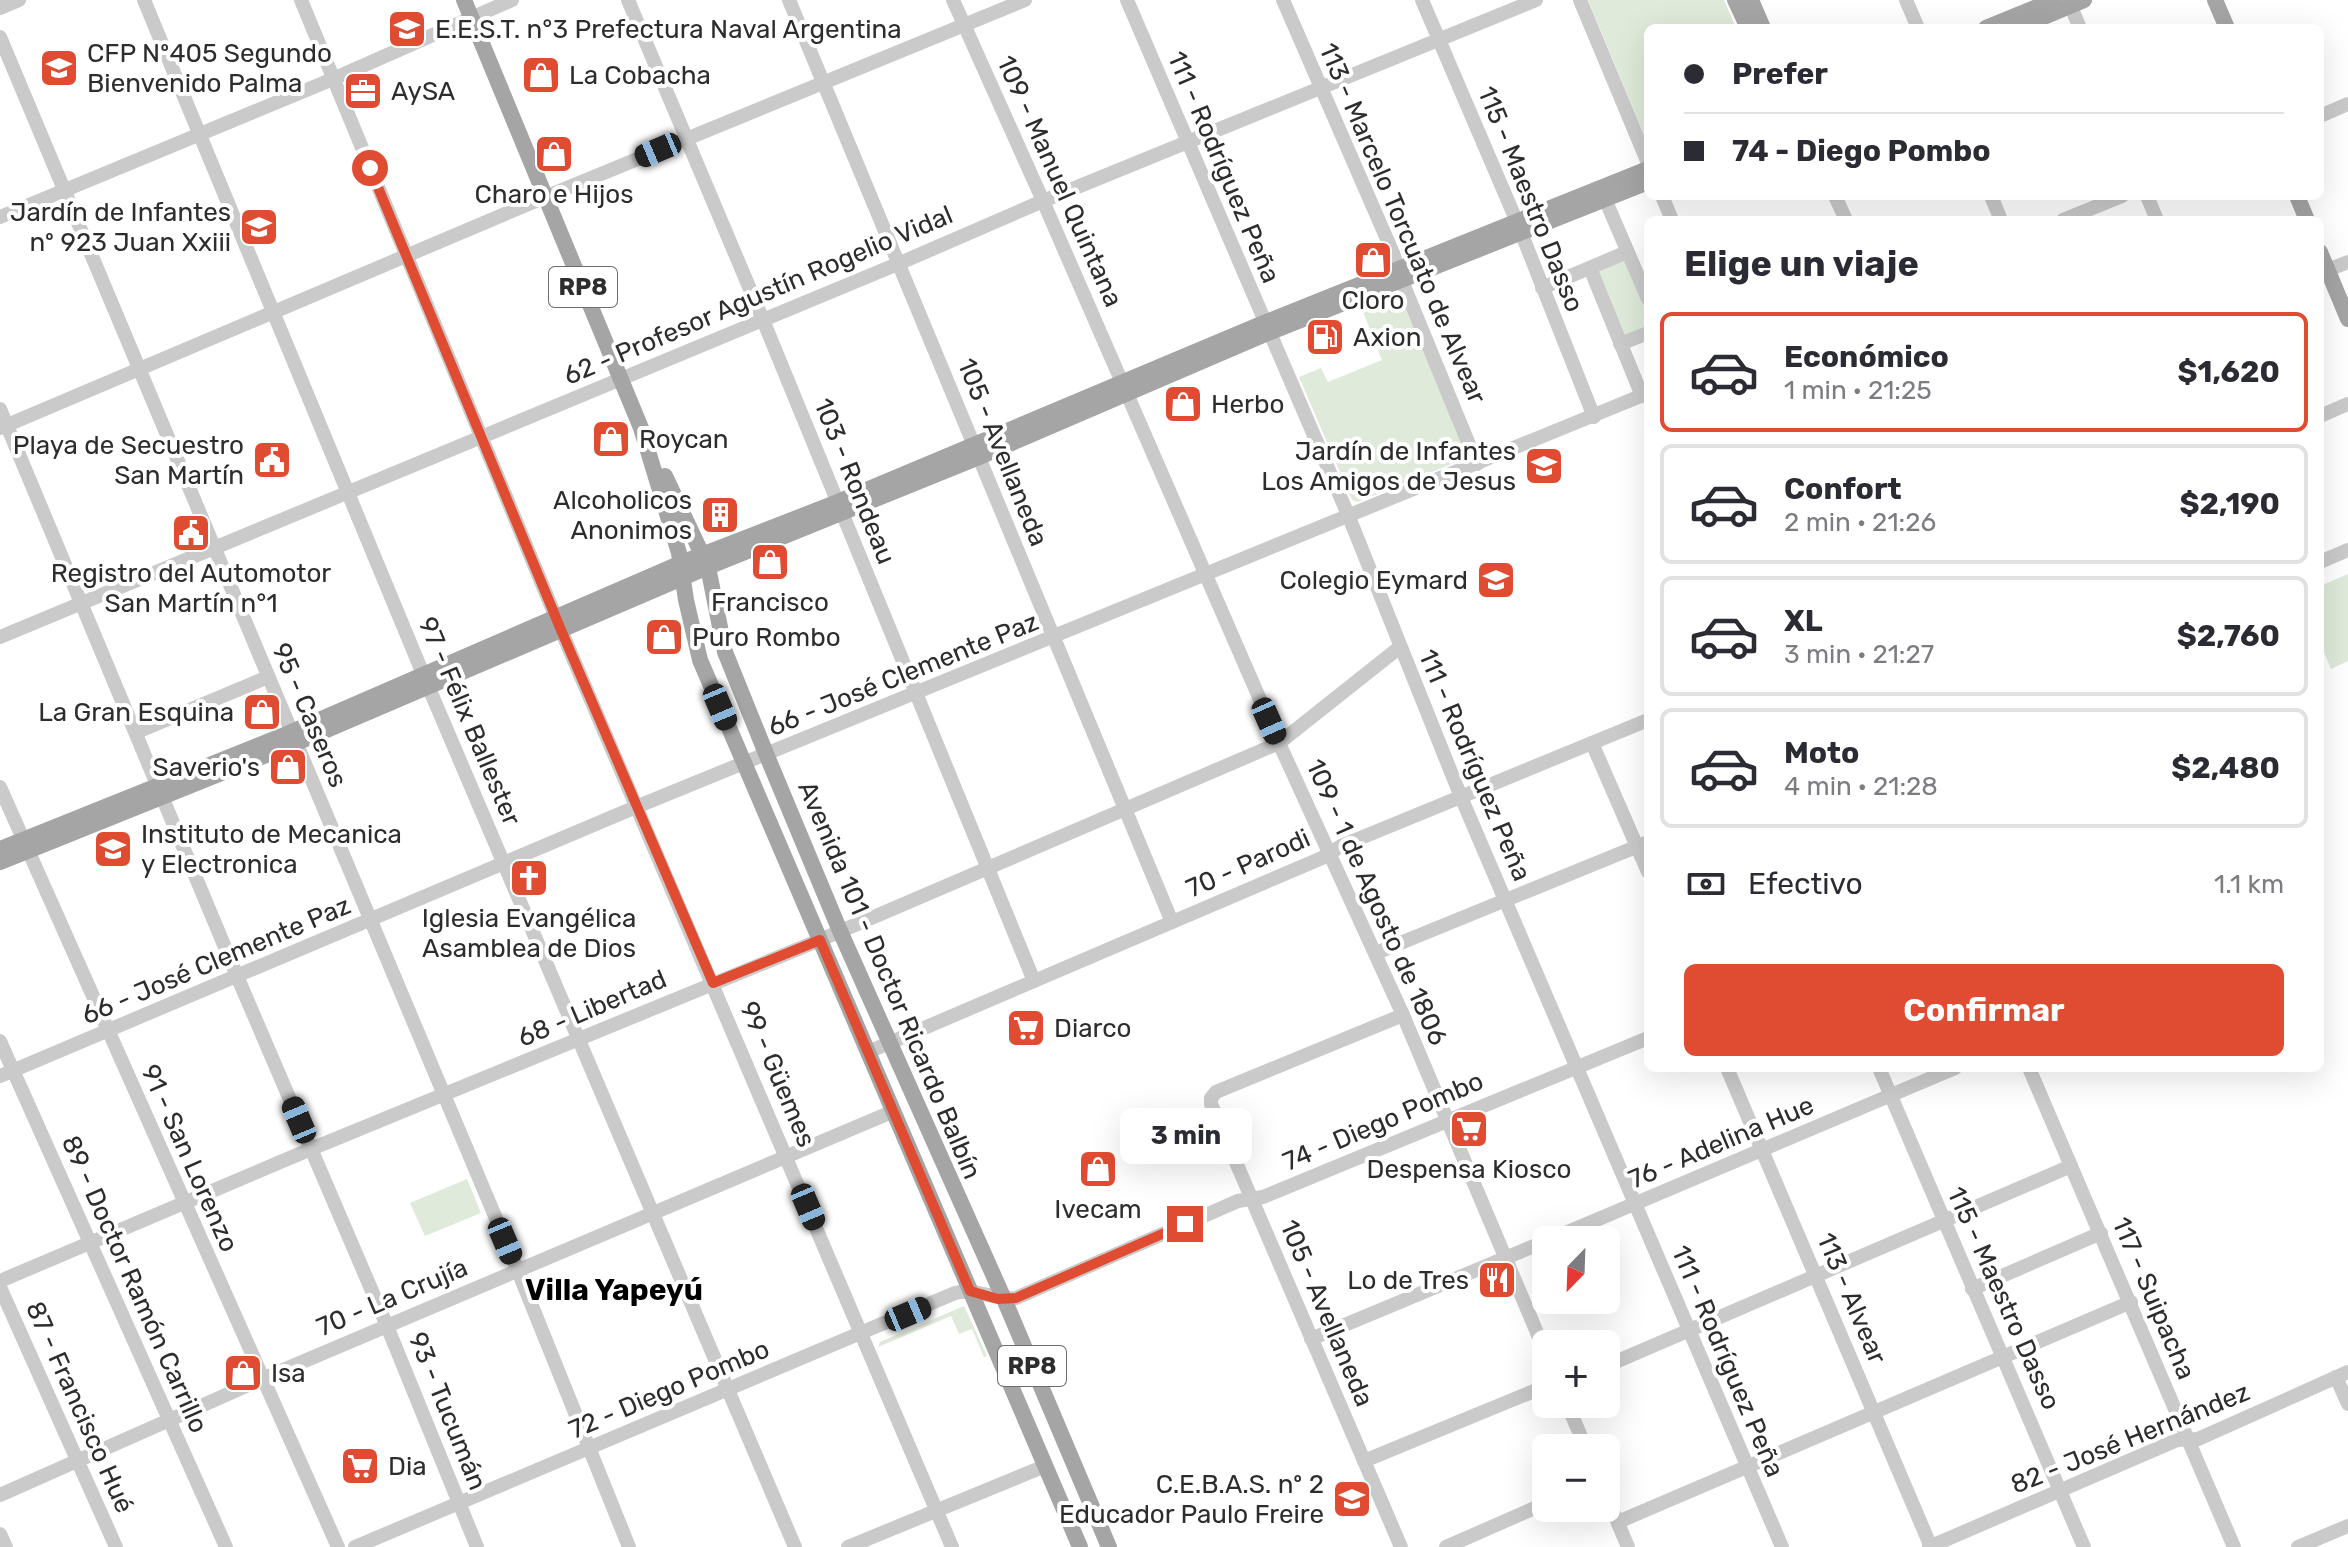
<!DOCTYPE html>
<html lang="es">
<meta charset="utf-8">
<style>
:root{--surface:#fff;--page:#f7f7f7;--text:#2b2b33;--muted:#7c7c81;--line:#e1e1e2;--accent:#e04c32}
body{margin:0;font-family:Rubik,sans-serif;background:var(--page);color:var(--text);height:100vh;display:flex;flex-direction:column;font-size:30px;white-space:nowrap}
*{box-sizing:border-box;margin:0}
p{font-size:26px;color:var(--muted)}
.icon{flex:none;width:44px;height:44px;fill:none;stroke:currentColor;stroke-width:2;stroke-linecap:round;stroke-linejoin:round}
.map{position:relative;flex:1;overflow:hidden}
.drawer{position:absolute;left:1644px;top:216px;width:680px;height:856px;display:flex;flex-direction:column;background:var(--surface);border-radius:12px;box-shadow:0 8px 32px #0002}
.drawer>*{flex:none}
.guide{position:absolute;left:1644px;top:24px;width:680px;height:176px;border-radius:12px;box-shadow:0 8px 32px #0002;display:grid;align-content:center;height:176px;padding:0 40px;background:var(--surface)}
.needle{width:52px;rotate:203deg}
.buttons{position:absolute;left:1532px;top:1226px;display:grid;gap:16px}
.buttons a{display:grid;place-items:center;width:88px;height:88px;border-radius:12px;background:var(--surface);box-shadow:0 8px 32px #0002;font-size:40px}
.end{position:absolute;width:36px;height:36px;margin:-18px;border:10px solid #e04c32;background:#fff;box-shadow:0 0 0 4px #fff}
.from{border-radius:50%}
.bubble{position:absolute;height:56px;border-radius:12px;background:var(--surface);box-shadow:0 8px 32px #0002;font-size:26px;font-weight:700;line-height:56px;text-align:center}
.car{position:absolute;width:24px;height:48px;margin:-24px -12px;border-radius:10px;box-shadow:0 0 6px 2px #0007;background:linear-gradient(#222 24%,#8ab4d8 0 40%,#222 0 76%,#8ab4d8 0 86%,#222 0)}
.guide b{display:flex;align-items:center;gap:28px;height:76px;font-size:30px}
.guide b+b{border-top:2px solid var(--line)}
.guide i{width:20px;height:20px;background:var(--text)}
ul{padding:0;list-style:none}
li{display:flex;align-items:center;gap:24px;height:120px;margin:0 16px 12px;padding:0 24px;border:4px solid var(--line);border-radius:12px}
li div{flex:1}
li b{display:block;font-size:30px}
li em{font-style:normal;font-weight:700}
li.active{border-color:var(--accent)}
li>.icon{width:72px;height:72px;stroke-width:1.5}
h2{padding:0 40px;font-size:36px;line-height:96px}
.pay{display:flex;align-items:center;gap:20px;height:88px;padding:0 40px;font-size:30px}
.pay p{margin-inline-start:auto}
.action{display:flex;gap:16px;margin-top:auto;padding:16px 40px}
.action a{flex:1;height:92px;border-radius:12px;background:var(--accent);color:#fff;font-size:32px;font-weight:700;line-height:92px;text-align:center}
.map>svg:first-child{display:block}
.green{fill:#dfeada}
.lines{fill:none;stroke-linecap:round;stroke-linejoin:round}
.minor{stroke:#cacaca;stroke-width:14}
.major{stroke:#a5a5a5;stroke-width:16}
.route{stroke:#e04c32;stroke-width:10}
.labels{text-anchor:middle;stroke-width:8;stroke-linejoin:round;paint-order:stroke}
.shield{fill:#fff;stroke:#6c6c6c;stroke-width:2}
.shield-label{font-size:24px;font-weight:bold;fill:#2d2d2d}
.poi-label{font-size:26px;fill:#2d2d2d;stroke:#fff;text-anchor:start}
.street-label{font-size:26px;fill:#2d2d2d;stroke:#fff}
.quarter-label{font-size:30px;font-weight:bold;fill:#000;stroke:#fff}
</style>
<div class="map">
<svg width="2348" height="1547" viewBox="0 0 2348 1547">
<rect width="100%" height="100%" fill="#fff"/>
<g class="green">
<path d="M1588,0H1724L1736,28H1648V144Z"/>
<path d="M1624,258L1648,315V328L1624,338L1595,269Z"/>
<path d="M1397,298L1402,300L1466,453L1464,459L1358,502L1352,500L1299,377L1321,368L1328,382L1382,360L1363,312Z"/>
<path d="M2348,574V661L2331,669L2320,642V586Z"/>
<path d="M467,1179L481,1213L425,1236L410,1203Z"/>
<path d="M964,1306L987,1356L984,1357L972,1329L959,1334L951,1316L878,1347L880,1342Z"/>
</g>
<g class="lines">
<g class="minor">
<path d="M144,0L423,674L795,1547"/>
<path d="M301,0L561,630L952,1547"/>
<path d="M628,0L763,320L1034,981"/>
<path d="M789,0L1172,922"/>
<path d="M953,0L1043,201L1279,743L1403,1015L1546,1354"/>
<path d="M1127,0L1349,517L1461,797L1782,1547"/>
<path d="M1283,0L1393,253L1402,281L1477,464"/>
<path d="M1422,0L1517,222L1594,417"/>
<path d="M1580,0L1648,163"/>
<path d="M1906,0L1918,28"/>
<path d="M2068,0L2080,28"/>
<path d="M0,8L19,0"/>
<path d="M0,37L518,1271L629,1547"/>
<path d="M2320,116L2348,104"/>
<path d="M1662,196L1672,220"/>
<path d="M1835,196L1846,220"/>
<path d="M1991,196L2001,220"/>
<path d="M2147,196L2157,220"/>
<path d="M1605,199L1648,299"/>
<path d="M0,217L333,79L512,0"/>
<path d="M2063,220L2122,196"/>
<path d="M1590,268L1642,396"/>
<path d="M2320,273L2348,262"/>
<path d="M1542,288L1627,252"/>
<path d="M1620,344L1648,333"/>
<path d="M0,409L237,976L387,1326L477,1547"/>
<path d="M2320,416L2348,404"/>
<path d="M0,428L545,197L1025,0"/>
<path d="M2320,562L2348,550"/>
<path d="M0,637L900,263L1043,201L1536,0"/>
<path d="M137,732L268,677"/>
<path d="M1592,743L1648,872"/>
<path d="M0,787L338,1547"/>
<path d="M1376,953L1648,842"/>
<path d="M0,1041L226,1547"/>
<path d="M868,1052L1322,858L1341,846L1648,720"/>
<path d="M1727,1068L1931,1547"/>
<path d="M1879,1068L2084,1547"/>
<path d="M2029,1068L2234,1547"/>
<path d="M0,1076L636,807L1648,393"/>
<path d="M1549,1240L1955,1068"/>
<path d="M0,1281L311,1149L820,940L1279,743L1400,647"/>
<path d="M0,1287L116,1547"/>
<path d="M1972,1289L2101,1233"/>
<path d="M1311,1339L1546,1241"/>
<path d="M1606,1366L2071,1166"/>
<path d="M2336,1377L2348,1404"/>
<path d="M1567,1404L1586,1448"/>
<path d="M1364,1461L1546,1386"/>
<path d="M0,1495L262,1379L894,1111"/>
<path d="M1606,1495L1628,1547"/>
<path d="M1618,1522L2131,1302"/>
<path d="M0,1534L6,1547"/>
<path d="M355,1547L955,1293C976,1288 994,1300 1016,1298L1238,1201L1263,1197L1648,1038"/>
<path d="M848,1547L1045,1466"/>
<path d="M1401,1547L1211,1104V1098L1216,1092L1403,1015"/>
<path d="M1446,1547L1546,1503"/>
<path d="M1929,1547L2177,1440L2198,1439L2348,1372"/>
<path d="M2298,1547L2348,1526"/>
</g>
<g class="major">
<path d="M464,0L641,428L679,553L686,600L700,660L1080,1547"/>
<path d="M1735,0L1748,28"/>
<path d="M1751,0L1763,28"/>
<path d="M2215,0L2227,28"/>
<path d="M1986,28L2054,0"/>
<path d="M2017,28L2084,0"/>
<path d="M2297,196L2307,220"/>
<path d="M2320,252L2348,319"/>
<path d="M665,476L708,567L725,652L767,756L840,931L1004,1299L1109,1547"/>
<path d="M0,849L282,736L681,563L838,502L1264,323L1648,169"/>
<path d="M0,862L296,743L708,567L979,457L1268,333L1648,182"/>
</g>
</g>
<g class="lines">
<path class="route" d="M370,168L561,630L713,983L820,940L970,1291L998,1299L1016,1298L1185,1224"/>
</g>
<defs>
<g id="school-square" transform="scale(2)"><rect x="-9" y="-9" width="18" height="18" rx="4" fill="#e04c32" stroke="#fff"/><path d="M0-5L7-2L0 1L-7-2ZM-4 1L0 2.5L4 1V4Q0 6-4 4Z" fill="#fff"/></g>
<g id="university-square" transform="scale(2)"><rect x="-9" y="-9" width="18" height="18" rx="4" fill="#e04c32" stroke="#fff"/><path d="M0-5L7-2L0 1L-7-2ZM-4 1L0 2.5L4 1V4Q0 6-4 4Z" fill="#fff"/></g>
<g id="shop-square" transform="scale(2)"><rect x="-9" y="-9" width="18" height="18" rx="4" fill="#e04c32" stroke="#fff"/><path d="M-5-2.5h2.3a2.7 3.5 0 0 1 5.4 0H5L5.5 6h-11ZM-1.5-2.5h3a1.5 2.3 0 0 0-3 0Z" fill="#fff"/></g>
<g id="office-square" transform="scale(2)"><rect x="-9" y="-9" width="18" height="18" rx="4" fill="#e04c32" stroke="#fff"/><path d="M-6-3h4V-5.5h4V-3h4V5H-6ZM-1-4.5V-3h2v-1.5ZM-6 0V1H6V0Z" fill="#fff"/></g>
<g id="fuel-square" transform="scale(2)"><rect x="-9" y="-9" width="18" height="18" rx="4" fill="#e04c32" stroke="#fff"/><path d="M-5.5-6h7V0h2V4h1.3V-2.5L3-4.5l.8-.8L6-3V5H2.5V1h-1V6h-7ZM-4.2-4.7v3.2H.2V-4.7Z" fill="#fff"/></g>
<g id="civic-square" transform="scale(2)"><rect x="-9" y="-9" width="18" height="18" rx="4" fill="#e04c32" stroke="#fff"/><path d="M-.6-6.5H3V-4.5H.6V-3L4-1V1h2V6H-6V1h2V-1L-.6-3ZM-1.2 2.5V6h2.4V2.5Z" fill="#fff"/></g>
<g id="building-square" transform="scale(2)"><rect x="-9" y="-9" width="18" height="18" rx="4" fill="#e04c32" stroke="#fff"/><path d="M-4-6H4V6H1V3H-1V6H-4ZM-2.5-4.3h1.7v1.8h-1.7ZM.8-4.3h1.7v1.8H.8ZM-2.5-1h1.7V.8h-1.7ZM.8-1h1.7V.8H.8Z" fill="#fff"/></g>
<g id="church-square" transform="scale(2)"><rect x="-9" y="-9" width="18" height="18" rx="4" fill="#e04c32" stroke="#fff"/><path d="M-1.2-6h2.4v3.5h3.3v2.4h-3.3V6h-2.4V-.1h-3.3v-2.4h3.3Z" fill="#fff"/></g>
<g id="supermarket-square" transform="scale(2)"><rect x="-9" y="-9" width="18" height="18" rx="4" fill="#e04c32" stroke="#fff"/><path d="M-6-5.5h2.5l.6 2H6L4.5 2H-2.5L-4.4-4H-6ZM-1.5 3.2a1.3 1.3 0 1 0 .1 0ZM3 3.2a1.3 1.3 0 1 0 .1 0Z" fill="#fff"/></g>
<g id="restaurant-square" transform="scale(2)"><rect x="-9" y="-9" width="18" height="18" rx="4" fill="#e04c32" stroke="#fff"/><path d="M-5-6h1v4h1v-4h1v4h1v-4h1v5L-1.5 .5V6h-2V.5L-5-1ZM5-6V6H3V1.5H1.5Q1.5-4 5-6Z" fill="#fff"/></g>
</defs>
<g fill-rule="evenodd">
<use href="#school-square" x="407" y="29"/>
<use href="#university-square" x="59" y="68"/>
<use href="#shop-square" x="541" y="75"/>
<use href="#office-square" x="363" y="91"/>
<use href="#shop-square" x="554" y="154"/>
<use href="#school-square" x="259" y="227"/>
<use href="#shop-square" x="1373" y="260"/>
<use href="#fuel-square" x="1325" y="337"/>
<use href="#shop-square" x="1183" y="404"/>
<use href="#shop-square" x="611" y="439"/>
<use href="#civic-square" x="272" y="460"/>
<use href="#school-square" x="1544" y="466"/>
<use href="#building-square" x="720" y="515"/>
<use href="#civic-square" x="191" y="533"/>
<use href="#shop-square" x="770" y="562"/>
<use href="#school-square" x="1496" y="580"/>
<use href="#shop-square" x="664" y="637"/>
<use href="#shop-square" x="262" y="712"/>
<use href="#shop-square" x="288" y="767"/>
<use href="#university-square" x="113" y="849"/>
<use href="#church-square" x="529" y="878"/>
<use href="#supermarket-square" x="1026" y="1028"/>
<use href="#supermarket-square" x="1469" y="1129"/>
<use href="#shop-square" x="1098" y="1169"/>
<use href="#restaurant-square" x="1497" y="1280"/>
<use href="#shop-square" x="243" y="1373"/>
<use href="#supermarket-square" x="360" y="1466"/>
<use href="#school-square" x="1352" y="1499"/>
</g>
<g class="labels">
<g class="shield">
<rect x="549" y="267" width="68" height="40" rx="6"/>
<rect x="998" y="1346" width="68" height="40" rx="6"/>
</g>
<g class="shield-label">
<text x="583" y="295">RP8</text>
<text x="1032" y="1374">RP8</text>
</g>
<g class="poi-label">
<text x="435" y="38">E.E.S.T. n°3 Prefectura Naval Argentina</text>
<text x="87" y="62">CFP Nº405 Segundo<tspan x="87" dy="30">Bienvenido Palma</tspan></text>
<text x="569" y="84">La Cobacha</text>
<text x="391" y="100">AySA</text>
<text x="554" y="203" text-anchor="middle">Charo e Hijos</text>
<text x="231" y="221" text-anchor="end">Jardín de Infantes<tspan x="231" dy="30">nº 923 Juan Xxiii</tspan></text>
<text x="1373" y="309" text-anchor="middle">Cloro</text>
<text x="1353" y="346">Axion</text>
<text x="1211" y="413">Herbo</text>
<text x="639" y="448">Roycan</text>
<text x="244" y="454" text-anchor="end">Playa de Secuestro<tspan x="244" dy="30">San Martín</tspan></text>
<text x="1516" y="460" text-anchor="end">Jardín de Infantes<tspan x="1516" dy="30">Los Amigos de Jesus</tspan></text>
<text x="692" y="509" text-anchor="end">Alcoholicos<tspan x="692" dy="30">Anonimos</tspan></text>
<text x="191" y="582" text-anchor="middle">Registro del Automotor<tspan x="191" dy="30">San Martín n°1</tspan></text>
<text x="1468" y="589" text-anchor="end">Colegio Eymard</text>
<text x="770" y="611" text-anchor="middle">Francisco</text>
<text x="692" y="646">Puro Rombo</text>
<text x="234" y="721" text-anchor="end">La Gran Esquina</text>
<text x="260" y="776" text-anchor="end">Saverio's</text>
<text x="141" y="843">Instituto de Mecanica<tspan x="141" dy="30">y Electronica</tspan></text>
<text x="529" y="927" text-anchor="middle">Iglesia Evangélica<tspan x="529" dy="30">Asamblea de Dios</tspan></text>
<text x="1054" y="1037">Diarco</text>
<text x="1469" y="1178" text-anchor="middle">Despensa Kiosco</text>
<text x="1098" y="1218" text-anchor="middle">Ivecam</text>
<text x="1469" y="1289" text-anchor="end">Lo de Tres</text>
<text x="271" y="1382">Isa</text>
<text x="388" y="1475">Dia</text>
<text x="1324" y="1493" text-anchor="end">C.E.B.A.S. nº 2<tspan x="1324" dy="30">Educador Paulo Freire</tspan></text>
</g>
<g class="street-label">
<text transform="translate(1224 167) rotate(67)" y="9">111 - Rodríguez Peña</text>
<text transform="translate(1060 181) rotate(66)" y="9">109 - Manuel Quintana</text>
<text transform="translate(1531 199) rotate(68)" y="9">115 - Maestro Dasso</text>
<text transform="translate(1403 223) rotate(67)" y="9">113 - Marcelo Torcuato de Alvear</text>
<text transform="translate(758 295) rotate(-23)" y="9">62 - Profesor Agustín Rogelio Vidal</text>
<text transform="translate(1003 452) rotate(68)" y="9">105 - Avellaneda</text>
<text transform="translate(855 481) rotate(68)" y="9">103 - Rondeau</text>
<text transform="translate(903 674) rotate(-22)" y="9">66 - José Clemente Paz</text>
<text transform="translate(310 715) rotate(67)" y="9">95 - Caseros</text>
<text transform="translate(470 721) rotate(67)" y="9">97 - Félix Ballester</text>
<text transform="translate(1475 765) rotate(67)" y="9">111 - Rodríguez Peña</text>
<text transform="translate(1248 863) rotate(-24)" y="9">70 - Parodi</text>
<text transform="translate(1377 902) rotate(66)" y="9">109 - 1 de Agosto de 1806</text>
<text transform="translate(216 960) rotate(-23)" y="9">66 - José Clemente Paz</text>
<text transform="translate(890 980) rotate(67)" y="9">Avenida 101 - Doctor Ricardo Balbín</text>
<text transform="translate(592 1008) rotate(-23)" y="9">68 - Libertad</text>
<text transform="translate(778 1074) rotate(67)" y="9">99 - Güemes</text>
<text transform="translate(1383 1121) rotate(-23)" y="9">74 - Diego Pombo</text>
<text transform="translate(1721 1142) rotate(-23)" y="9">76 - Adelina Hue</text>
<text transform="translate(190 1158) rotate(66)" y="9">91 - San Lorenzo</text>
<text transform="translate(135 1284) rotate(66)" y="9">89 - Doctor Ramón Carrillo</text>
<text transform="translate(392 1297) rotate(-23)" y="9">70 - La Crujía</text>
<text transform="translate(1852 1298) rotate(67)" y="9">113 - Alvear</text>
<text transform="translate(2004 1298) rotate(66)" y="9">115 - Maestro Dasso</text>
<text transform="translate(2154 1298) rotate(67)" y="9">117 - Suipacha</text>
<text transform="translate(1327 1313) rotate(67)" y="9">105 - Avellaneda</text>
<text transform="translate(1728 1361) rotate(67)" y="9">111 - Rodríguez Peña</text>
<text transform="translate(669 1389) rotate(-23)" y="9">72 - Diego Pombo</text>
<text transform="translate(80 1407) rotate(66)" y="9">87 - Francisco Hué</text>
<text transform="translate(448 1411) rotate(68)" y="9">93 - Tucumán</text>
<text transform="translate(2130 1438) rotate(-22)" y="9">82 - José Hernández</text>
</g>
<g class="quarter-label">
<text x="614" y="1300">Villa Yapeyú</text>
</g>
</g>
</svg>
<div class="buttons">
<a><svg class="needle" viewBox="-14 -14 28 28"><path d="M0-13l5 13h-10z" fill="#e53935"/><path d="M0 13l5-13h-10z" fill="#7c7c81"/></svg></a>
<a>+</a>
<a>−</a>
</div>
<i class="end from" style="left:370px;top:168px"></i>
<i class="end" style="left:1185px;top:1224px"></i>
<div class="bubble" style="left:1120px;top:1108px;width:132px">3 min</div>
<i class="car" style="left:658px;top:150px;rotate:247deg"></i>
<i class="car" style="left:720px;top:707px;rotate:157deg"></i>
<i class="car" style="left:1269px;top:721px;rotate:156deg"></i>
<i class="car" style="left:299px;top:1120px;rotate:337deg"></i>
<i class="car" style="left:808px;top:1207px;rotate:157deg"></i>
<i class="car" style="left:505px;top:1241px;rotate:157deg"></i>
<i class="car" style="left:908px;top:1314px;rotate:67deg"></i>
<div class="guide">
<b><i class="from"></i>Prefer</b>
<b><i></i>74 - Diego Pombo</b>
</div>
<section class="drawer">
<h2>Elige un viaje</h2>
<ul>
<li class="active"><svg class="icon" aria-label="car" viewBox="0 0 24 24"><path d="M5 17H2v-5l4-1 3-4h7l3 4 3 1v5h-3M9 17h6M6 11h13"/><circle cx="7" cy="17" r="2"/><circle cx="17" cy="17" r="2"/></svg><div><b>Económico</b><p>1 min · 21:25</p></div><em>$1,620</em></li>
<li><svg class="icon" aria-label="car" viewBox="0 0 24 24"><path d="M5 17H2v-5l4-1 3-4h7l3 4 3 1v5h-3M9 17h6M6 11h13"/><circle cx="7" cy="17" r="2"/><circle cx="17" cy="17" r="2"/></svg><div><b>Confort</b><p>2 min · 21:26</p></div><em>$2,190</em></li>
<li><svg class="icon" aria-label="car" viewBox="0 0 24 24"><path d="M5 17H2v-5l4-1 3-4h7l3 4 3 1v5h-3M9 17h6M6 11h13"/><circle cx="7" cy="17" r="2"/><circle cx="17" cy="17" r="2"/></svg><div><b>XL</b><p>3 min · 21:27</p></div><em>$2,760</em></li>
<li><svg class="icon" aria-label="car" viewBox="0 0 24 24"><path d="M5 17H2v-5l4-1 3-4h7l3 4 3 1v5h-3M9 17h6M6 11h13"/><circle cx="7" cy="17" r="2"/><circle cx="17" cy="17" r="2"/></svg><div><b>Moto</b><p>4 min · 21:28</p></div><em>$2,480</em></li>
</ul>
<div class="pay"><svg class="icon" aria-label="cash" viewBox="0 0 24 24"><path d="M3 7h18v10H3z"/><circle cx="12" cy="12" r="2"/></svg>Efectivo<p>1.1 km</p></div>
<div class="action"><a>Confirmar</a></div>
</section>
</div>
